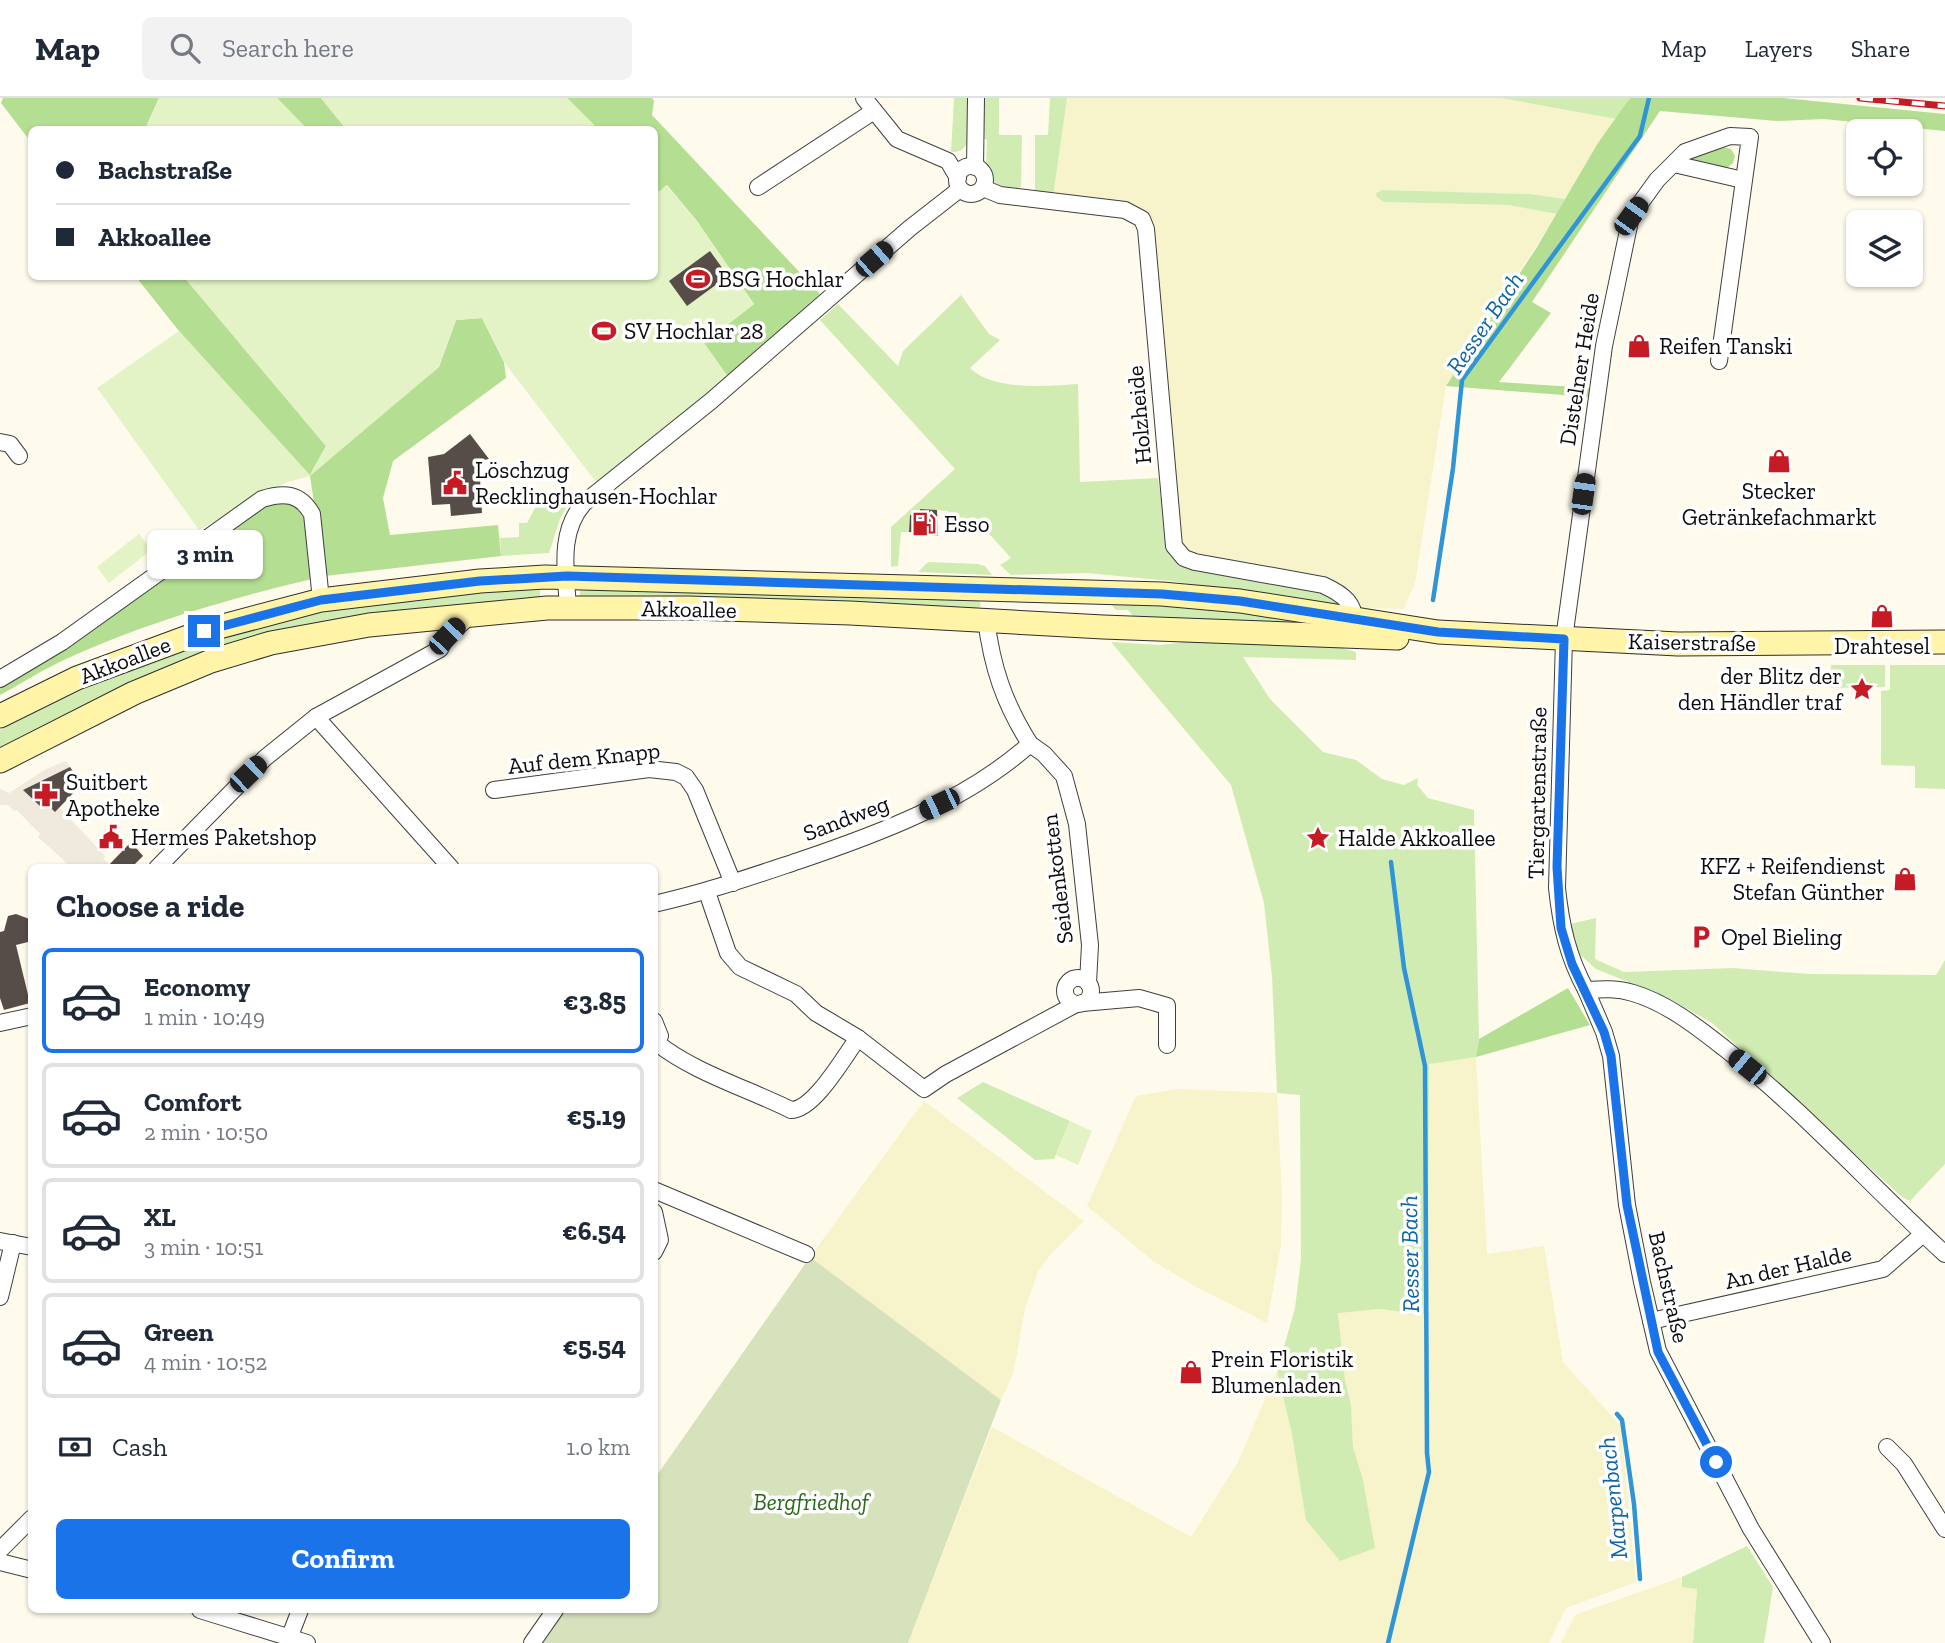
<!DOCTYPE html>
<meta charset="utf-8">
<style>
:root{--surface:#fff;--page:#f2f2f3;--text:#1f2937;--muted:#747a83;--line:#e0e1e3;--accent:#1a73e8}
body{margin:0;font-family:"Zilla Slab",serif;background:var(--page);color:var(--text);height:100vh;display:flex;flex-direction:column;font-size:26px;white-space:nowrap}
*{box-sizing:border-box;margin:0}
p{font-size:23px;color:var(--muted)}
.icon{flex:none;width:38px;height:38px;fill:none;stroke:currentColor;stroke-width:2;stroke-linecap:round;stroke-linejoin:round}
.map{position:relative;flex:1;overflow:hidden}
.sheet{position:absolute;left:28px;top:766px;width:630px;height:749px;display:flex;flex-direction:column;background:var(--surface);border-radius:10px;box-shadow:0 2px 5px #0004}
.sheet>*{flex:none}
.banner{position:absolute;left:28px;top:28px;width:630px;height:154px;border-radius:10px;box-shadow:0 2px 5px #0004;display:grid;align-content:center;height:154px;padding:0 28px;background:var(--surface)}
.fabs{position:absolute;left:1846px;top:21px;display:grid;gap:14px}
.fabs a{display:grid;place-items:center;width:77px;height:77px;border-radius:10px;background:var(--surface);box-shadow:0 2px 5px #0004;font-size:35px}
.end{position:absolute;width:32px;height:32px;margin:-16px;border:9px solid #1a73e8;background:#fff;box-shadow:0 0 0 4px #fff}
.from{border-radius:50%}
.bubble{position:absolute;height:49px;border-radius:10px;background:var(--surface);box-shadow:0 2px 5px #0004;font-size:23px;font-weight:700;line-height:49px;text-align:center}
.car{position:absolute;width:21px;height:42px;margin:-21px -10px;border-radius:9px;box-shadow:0 0 5px 2px #0007;background:linear-gradient(#222 24%,#8ab4d8 0 40%,#222 0 76%,#8ab4d8 0 86%,#222 0)}
.banner b{display:flex;align-items:center;gap:24px;height:66px;font-size:26px}
.banner b+b{border-top:2px solid var(--line)}
.banner i{width:18px;height:18px;background:var(--text)}
ul{padding:0;list-style:none}
li{display:flex;align-items:center;gap:21px;height:105px;margin:0 14px 10px;padding:0 14px;border:4px solid var(--line);border-radius:10px}
li div{flex:1}
li b{display:block;font-size:26px}
li em{font-style:normal;font-weight:700}
li.active{border-color:var(--accent)}
li>.icon{width:63px;height:63px;stroke-width:1.5}
h2{padding:0 28px;font-size:32px;line-height:84px}
.pay{display:flex;align-items:center;gap:18px;height:77px;padding:0 28px;font-size:26px}
.pay p{margin-inline-start:auto}
.primary-button{display:flex;gap:14px;margin-top:auto;padding:14px 28px}
.primary-button a{flex:1;height:80px;border-radius:10px;background:var(--accent);color:#fff;font-size:28px;font-weight:700;line-height:80px;text-align:center}
header{display:flex;align-items:center;gap:42px;box-sizing:border-box;height:98px;padding:0 35px;background:var(--surface);border-bottom:2px solid var(--line)}
header strong{font-size:33px}
nav{display:flex;gap:38px;margin-inline-start:auto;font-size:24px}
.search{width:490px;height:63px;background:var(--page);display:flex;align-items:center;gap:18px;box-sizing:border-box;padding:0 24px;border-radius:10px;color:var(--muted);font-size:26px}
.map>svg:first-child{display:block}
.farmland{fill:#f7f3ca}
.green{fill:#d1ecb3}
.forest{fill:#b4de91}
.cemetery{fill:#d6e2bc}
.pitch{fill:#e3f3c5}
.plaza{fill:#efeadb}
.lines{fill:none;stroke-linecap:round;stroke-linejoin:round}
.stream{stroke:#2f95d6;stroke-width:4.5}
.building{fill:#564d48}
.minor-casing{stroke:#3f3f3f;stroke-width:18}
.secondary-casing{stroke:#2e2e2e;stroke-width:25}
.minor{stroke:#fff;stroke-width:16}
.secondary{stroke:#fff4a7;stroke-width:23}
.rail-casing{stroke:#c61b25;stroke-width:7}
.rail{stroke:#fff;stroke-width:4.5;stroke-dasharray:13;stroke-linecap:butt}
.route{stroke:#1a73e8;stroke-width:9}
.labels{text-anchor:middle;stroke-width:7;stroke-linejoin:round;paint-order:stroke}
.poi-label{font-size:23px;fill:#0c0c0c;stroke:#fff;text-anchor:start}
.street-label{font-size:23px;fill:#0c0c0c;stroke:#fff}
.park-label{font-size:23px;font-style:italic;fill:#2a6819;stroke:#fff}
.water-label{font-size:24px;font-style:italic;fill:#0d65a7;stroke:#fff}
</style>
<header>
<strong>Map</strong>
<div class="search"><svg class="icon" aria-label="search" viewBox="0 0 24 24"><circle cx="10" cy="10" r="6"/><path d="M15 15l6 6"/></svg>Search here</div>
<nav><a>Map</a><a>Layers</a><a>Share</a></nav>
</header>
<div class="map">
<svg width="1945" height="1545" viewBox="0 0 1945 1545">
<rect width="100%" height="100%" fill="#fffbec"/>
<g class="farmland">
<path d="M1067,0H1501L1616,21L1565,101L1530,96L1382,92L1376,95L1384,104L1508,107L1557,116L1446,288L1415,485L1404,511L1363,510L1354,498L1333,484L1187,456L1181,448L1148,119L1140,110L1053,99Z"/>
<path d="M1476,959L1487,1156L1544,1148L1563,1264L1621,1328L1636,1484L1566,1510L1549,1545H908L992,1329L1191,1439L1238,1364L1277,1273L1292,1336L1363,1382L1353,1349L1351,1307L1345,1282L1338,1214L1380,1211L1428,1216L1429,965Z"/>
<path d="M1177,991L1277,995L1282,1100L1281,1147L1267,1225L1198,1190L1153,1163L1087,1108L1136,998Z"/>
<path d="M924,1003L1084,1123L1050,1157L1038,1174L1025,1211L1013,1276L1001,1302L810,1159Z"/>
<path d="M1682,1479L1680,1484L1697,1491L1693,1545H1561L1575,1517Z"/>
</g>
<g class="green">
<path d="M954,0H970C970,17 977,56 951,54Z"/>
<path d="M983,0H999V37H1022L1021,88L1015,94C982,84 986,73 987,42L981,39Z"/>
<path d="M1050,0H1067L1053,99L1035,93V37H1048Z"/>
<path d="M1501,0H1630L1616,21Z"/>
<path d="M1382,92L1530,96L1565,101L1557,116L1508,107L1384,104L1377,99L1376,95Z"/>
<path d="M961,197L989,236L1000,242L970,270C992,293 1048,288 1078,286L1080,384L1158,380L1169,457L1179,466L1193,471L1333,497L1340,509L1170,483L1087,475L1011,477L1000,467L1011,460L983,429L950,423L948,413L921,411L920,418L910,417L909,434H901L898,468L891,469V429L955,371L820,222L838,206L898,268L903,253Z"/>
<path d="M544,393L568,406L560,421L549,455L501,458L500,440L519,439V425H527Z"/>
<path d="M928,464L978,466L985,468L992,477L918,474Z"/>
<path d="M582,487L977,500L981,506L979,512L579,499Z"/>
<path d="M540,488V504L304,533L0,657V632L102,582L184,549L341,508Z"/>
<path d="M1103,498L1340,526L1139,525L1128,512H1116Z"/>
<path d="M1209,541L1339,549L1356,554V562L1243,559L1270,601L1323,654L1356,662L1382,681L1404,687L1418,680L1417,687L1428,700L1474,712L1479,941L1476,959L1429,966L1428,1217L1380,1211L1338,1215L1345,1282L1351,1307L1353,1349L1363,1382L1375,1450L1340,1463L1306,1422L1292,1336L1277,1273L1295,1210L1301,1161L1300,997L1277,995L1272,879L1264,805L1231,687L1111,544L1160,547Z"/>
<path d="M1831,567H1885V589L1831,590Z"/>
<path d="M1890,567H1945V691L1915,690V668L1881,667V593L1890,592Z"/>
<path d="M1596,820L1595,861L1624,874L1733,870L1809,876L1936,877L1945,862V1066L1910,1103L1902,1099L1712,925L1668,900L1596,871L1578,855L1570,826Z"/>
<path d="M983,984L1070,1023L1054,1061L1035,1062L957,1000Z"/>
<path d="M1747,1448L1773,1489L1764,1545H1693L1697,1491L1682,1489V1479Z"/>
</g>
<g class="forest">
<path d="M3,0H159L145,31L32,32L31,44L1,5Z"/>
<path d="M277,0H321L346,31H307Z"/>
<path d="M567,0H652L654,3L652,17L820,196L728,279L704,245L754,206L697,123L667,87L659,94L655,89L654,32L598,31Z"/>
<path d="M1630,0H1783L1945,16V33L1824,21L1777,23L1660,13L1532,204L1551,215L1499,284L1591,290L1589,299L1446,288L1537,149L1598,45Z"/>
<path d="M1719,48L1731,51L1735,58L1733,65L1727,70L1689,63L1691,59Z"/>
<path d="M136,179H184L326,348L311,375L439,269L456,222L482,220L504,264L506,280L393,363L383,400L390,437L498,427L501,458L325,478L310,378L179,233Z"/>
<path d="M290,403L305,417L312,481C228,501 145,525 66,561C44,571 22,585 0,597V585L264,408Z"/>
<path d="M1568,890L1590,927L1476,959L1479,941Z"/>
</g>
<path class="cemetery" d="M810,1159L1001,1302L908,1545H539L562,1512H654L655,1380Z"/>
<g class="pitch">
<path d="M159,0H277L307,31H145Z"/>
<path d="M321,0H567L598,31H346Z"/>
<path d="M666,87L697,123L754,206L704,245L728,279L596,384L504,264L482,220L456,222L439,269L310,378L285,385L199,432L97,290L179,233L310,377L326,348L184,179L654,178L655,89L659,94Z"/>
<path d="M139,436L151,452L109,485L97,469Z"/>
<path d="M1070,1023L1092,1033L1078,1067L1056,1057Z"/>
</g>
<path class="plaza" d="M66,663L70,669L24,693L41,709L46,705L55,714L59,709L105,758L103,761L110,767L107,770H72L38,739L40,736L17,712L14,713L8,707H0V691L9,695L46,671Z"/>
<g class="lines">
<g class="stream">
<path d="M1433,502L1453,370L1462,282L1640,38L1649,0"/>
<path d="M1617,1316L1622,1322L1634,1406L1640,1481"/>
<path d="M1388,1545L1429,1374L1427,1355L1425,968L1404,870L1391,764"/>
</g>
</g>
<g class="building">
<path d="M710,153L728,178L687,208L669,183Z"/>
<path d="M470,336L489,361L479,363L482,415L451,418L450,406L432,407L428,359L444,356Z"/>
<path d="M920,411L937,412L938,438L909,434L910,417L920,418Z"/>
<path d="M70,669L82,686L55,714L46,705L41,709L23,692Z"/>
<path d="M131,744L143,758L131,770H106Z"/>
<path d="M16,816L32,822V843L16,847L30,905L4,912L0,900V834L4,833L8,818Z"/>
</g>
<g class="lines">
<g class="minor-casing">
<g id="minor">
<path d="M864,0L897,41L948,63L958,80"/>
<path d="M1674,66L1743,82"/>
<circle cx="971" cy="82" r="14"/>
<path d="M975,69L976,0"/>
<path d="M758,89L874,13"/>
<path d="M983,90L1000,97L1125,112L1142,121L1146,131L1174,448L1184,460L1195,464L1323,487C1343,496 1357,506 1354,529"/>
<path d="M1719,263L1750,39L1730,38L1685,54L1657,82L1631,118L1604,248L1564,541L1557,790C1561,828 1568,859 1586,892C1603,891 1617,890 1633,895C1667,905 1697,929 1724,950C1803,1012 1871,1088 1945,1156"/>
<path d="M0,344L10,346L19,358"/>
<path d="M568,510C566,474 558,434 584,405L711,303L910,130L960,91"/>
<path d="M0,581L62,544L262,401C284,394 300,395 312,416L321,502"/>
<path d="M316,619L451,770"/>
<path d="M1030,646L1044,656L1064,678L1077,726L1090,847L1088,885"/>
<path d="M494,692L649,671L676,674L686,679L695,692L733,785"/>
<path d="M157,770L265,660L316,619L440,551L447,538L471,517"/>
<path d="M654,806C704,795 750,779 798,763C878,736 965,704 1030,646C1004,605 992,569 986,521"/>
<circle cx="1078" cy="893" r="13"/>
<path d="M1586,892L1604,934L1611,958L1627,1107L1642,1184L1658,1253L1751,1431L1822,1545"/>
<path d="M1082,905L1139,900L1167,908V947"/>
<path d="M654,923L660,938L654,947"/>
<path d="M0,925L32,918"/>
<path d="M858,940L924,991L946,976L1076,906"/>
<path d="M657,945C693,974 749,991 791,1012C814,1012 844,959 858,940L816,915L796,896L740,869L728,855L707,794"/>
<path d="M654,1092L806,1156"/>
<path d="M654,1114L660,1142L654,1154"/>
<path d="M0,1143L32,1149"/>
<path d="M0,1199L13,1145"/>
<path d="M1651,1223L1883,1171L1923,1136"/>
<path d="M1887,1349L1904,1366L1945,1431"/>
<path d="M0,1452L32,1420"/>
<path d="M0,1464L32,1472"/>
<path d="M200,1512L307,1545"/>
<path d="M290,1538L300,1512"/>
<path d="M532,1545L555,1512"/>
</g>
</g>
<g class="secondary-casing">
<g id="secondary">
<path d="M0,618L77,580L204,533L321,502L480,483L545,479L1162,496L1240,503L1438,534L1678,546L1945,544"/>
<path d="M0,663L134,595L211,563L271,545L369,527L547,510H688L850,515L1103,529L1397,540"/>
</g>
</g>
<use href="#minor" class="minor"/>
<use href="#secondary" class="secondary"/>
<g class="rail-casing">
<path id="rail" d="M1860,0L1945,8"/>
</g>
<use href="#rail" class="rail"/>
</g>
<g class="lines">
<path class="route" d="M204,533L321,502L480,483L567,478L1162,496L1240,503L1438,534L1564,541L1557,769L1561,830L1572,866L1604,934L1611,958L1627,1107L1658,1254L1716,1364"/>
</g>
<defs>
<g id="stadium-bare" transform="scale(1.89)"><path d="M0-5a6.5 5 0 1 0 0 10a6.5 5 0 1 0 0-10ZM-3.5-1.8h7v3.6h-7Z" fill="#c61b25" stroke="#fff" stroke-width="2.5" paint-order="stroke"/></g>
<g id="shop-bare" transform="scale(1.89)"><path d="M-5-2.5h2.3a2.7 3.5 0 0 1 5.4 0H5L5.5 6h-11ZM-1.5-2.5h3a1.5 2.3 0 0 0-3 0Z" fill="#c61b25" stroke="#fff" stroke-width="2.5" paint-order="stroke"/></g>
<g id="civic-bare" transform="scale(1.89)"><path d="M-.6-6.5H3V-4.5H.6V-3L4-1V1h2V6H-6V1h2V-1L-.6-3ZM-1.2 2.5V6h2.4V2.5Z" fill="#c61b25" stroke="#fff" stroke-width="2.5" paint-order="stroke"/></g>
<g id="fuel-bare" transform="scale(1.89)"><path d="M-5.5-6h7V0h2V4h1.3V-2.5L3-4.5l.8-.8L6-3V5H2.5V1h-1V6h-7ZM-4.2-4.7v3.2H.2V-4.7Z" fill="#c61b25" stroke="#fff" stroke-width="2.5" paint-order="stroke"/></g>
<g id="sight-bare" transform="scale(1.89)"><path d="M0-6L1.8-2.2L6-1.7L2.9 1.2L3.7 5.4L0 3.3L-3.7 5.4L-2.9 1.2L-6-1.7L-1.8-2.2Z" fill="#c61b25" stroke="#fff" stroke-width="2.5" paint-order="stroke"/></g>
<g id="pharmacy-bare" transform="scale(1.89)"><path d="M-2-6h4v4h4v4h-4v4h-4v-4h-4v-4h4Z" fill="#c61b25" stroke="#fff" stroke-width="2.5" paint-order="stroke"/></g>
<g id="parking-bare" transform="scale(1.89)"><path d="M-3.5-5.5H1a3.5 3.5 0 0 1 0 7H-1V5.5H-3.5ZM-1-3.4V-.6H.8a1.4 1.4 0 0 0 0-2.8Z" fill="#c61b25" stroke="#fff" stroke-width="2.5" paint-order="stroke"/></g>
</defs>
<g fill-rule="evenodd">
<use href="#stadium-bare" x="698" y="181"/>
<use href="#stadium-bare" x="604" y="233"/>
<use href="#shop-bare" x="1639" y="248"/>
<use href="#shop-bare" x="1779" y="363"/>
<use href="#civic-bare" x="455" y="385"/>
<use href="#fuel-bare" x="924" y="426"/>
<use href="#shop-bare" x="1882" y="518"/>
<use href="#sight-bare" x="1862" y="591"/>
<use href="#pharmacy-bare" x="46" y="697"/>
<use href="#civic-bare" x="111" y="739"/>
<use href="#sight-bare" x="1318" y="740"/>
<use href="#shop-bare" x="1905" y="781"/>
<use href="#parking-bare" x="1701" y="839"/>
<use href="#shop-bare" x="1191" y="1274"/>
</g>
<g class="labels">
<g class="poi-label">
<text x="718" y="189">BSG Hochlar</text>
<text x="624" y="241">SV Hochlar 28</text>
<text x="1659" y="256">Reifen Tanski</text>
<text x="475" y="380">Löschzug<tspan x="475" dy="26">Recklinghausen-Hochlar</tspan></text>
<text x="1779" y="401" text-anchor="middle">Stecker<tspan x="1779" dy="26">Getränkefachmarkt</tspan></text>
<text x="944" y="434">Esso</text>
<text x="1882" y="556" text-anchor="middle">Drahtesel</text>
<text x="1842" y="586" text-anchor="end">der Blitz der<tspan x="1842" dy="26">den Händler traf</tspan></text>
<text x="66" y="692">Suitbert<tspan x="66" dy="26">Apotheke</tspan></text>
<text x="131" y="747">Hermes Paketshop</text>
<text x="1338" y="748">Halde Akkoallee</text>
<text x="1885" y="776" text-anchor="end">KFZ + Reifendienst<tspan x="1885" dy="26">Stefan Günther</tspan></text>
<text x="1721" y="847">Opel Bieling</text>
<text x="1211" y="1269">Prein Floristik<tspan x="1211" dy="26">Blumenladen</tspan></text>
</g>
<g class="street-label">
<text transform="translate(1579 271) rotate(-81)" y="8">Distelner Heide</text>
<text transform="translate(1139 317) rotate(-95)" y="8">Holzheide</text>
<text transform="translate(689 511) rotate(1)" y="8">Akkoallee</text>
<text transform="translate(1692 544) rotate(1)" y="8">Kaiserstraße</text>
<text transform="translate(125 562) rotate(-21)" y="8">Akkoallee</text>
<text transform="translate(584 660) rotate(-6)" y="8">Auf dem Knapp</text>
<text transform="translate(1537 695) rotate(-89)" y="8">Tiergartenstraße</text>
<text transform="translate(846 720) rotate(-21)" y="8">Sandweg</text>
<text transform="translate(1057 781) rotate(-97)" y="8">Seidenkotten</text>
<text transform="translate(1788 1169) rotate(-13)" y="8">An der Halde</text>
<text transform="translate(1669 1189) rotate(77)" y="8">Bachstraße</text>
</g>
<g class="park-label">
<text x="811" y="1412">Bergfriedhof</text>
</g>
<g class="water-label">
<text transform="translate(1485 225) rotate(-56)" y="8">Resser Bach</text>
<text transform="translate(1410 1156) rotate(-91)" y="8">Resser Bach</text>
<text transform="translate(1613 1400) rotate(-96)" y="8">Marpenbach</text>
</g>
</g>
</svg>
<div class="fabs">
<a><svg class="icon" aria-label="locate" viewBox="0 0 24 24"><circle cx="12" cy="12" r="6"/><path d="M12 2v4M12 18v4M2 12h4M18 12h4"/></svg></a>
<a><svg class="icon" aria-label="layers" viewBox="0 0 24 24"><path d="M12 4l9 5-9 5-9-5zM3 14l9 5 9-5"/></svg></a>
</div>
<i class="end from" style="left:1716px;top:1364px"></i>
<i class="end" style="left:204px;top:533px"></i>
<div class="bubble" style="left:147px;top:432px;width:116px">3 min</div>
<i class="car" style="left:1631px;top:118px;rotate:36deg"></i>
<i class="car" style="left:874px;top:161px;rotate:49deg"></i>
<i class="car" style="left:1583px;top:396px;rotate:8deg"></i>
<i class="car" style="left:447px;top:538px;rotate:44deg"></i>
<i class="car" style="left:248px;top:676px;rotate:46deg"></i>
<i class="car" style="left:939px;top:706px;rotate:244deg"></i>
<i class="car" style="left:1747px;top:969px;rotate:309deg"></i>
<div class="banner">
<b><i class="from"></i>Bachstraße</b>
<b><i></i>Akkoallee</b>
</div>
<section class="sheet">
<h2>Choose a ride</h2>
<ul>
<li class="active"><svg class="icon" aria-label="car" viewBox="0 0 24 24"><path d="M5 17H2v-5l4-1 3-4h7l3 4 3 1v5h-3M9 17h6M6 11h13"/><circle cx="7" cy="17" r="2"/><circle cx="17" cy="17" r="2"/></svg><div><b>Economy</b><p>1 min · 10:49</p></div><em>€3.85</em></li>
<li><svg class="icon" aria-label="car" viewBox="0 0 24 24"><path d="M5 17H2v-5l4-1 3-4h7l3 4 3 1v5h-3M9 17h6M6 11h13"/><circle cx="7" cy="17" r="2"/><circle cx="17" cy="17" r="2"/></svg><div><b>Comfort</b><p>2 min · 10:50</p></div><em>€5.19</em></li>
<li><svg class="icon" aria-label="car" viewBox="0 0 24 24"><path d="M5 17H2v-5l4-1 3-4h7l3 4 3 1v5h-3M9 17h6M6 11h13"/><circle cx="7" cy="17" r="2"/><circle cx="17" cy="17" r="2"/></svg><div><b>XL</b><p>3 min · 10:51</p></div><em>€6.54</em></li>
<li><svg class="icon" aria-label="car" viewBox="0 0 24 24"><path d="M5 17H2v-5l4-1 3-4h7l3 4 3 1v5h-3M9 17h6M6 11h13"/><circle cx="7" cy="17" r="2"/><circle cx="17" cy="17" r="2"/></svg><div><b>Green</b><p>4 min · 10:52</p></div><em>€5.54</em></li>
</ul>
<div class="pay"><svg class="icon" aria-label="cash" viewBox="0 0 24 24"><path d="M3 7h18v10H3z"/><circle cx="12" cy="12" r="2"/></svg>Cash<p>1.0 km</p></div>
<div class="primary-button"><a>Confirm</a></div>
</section>
</div>
